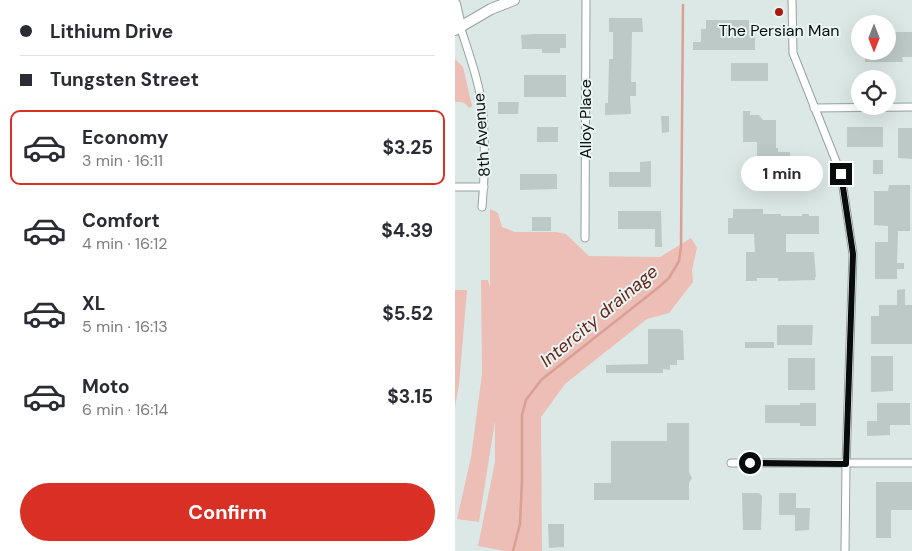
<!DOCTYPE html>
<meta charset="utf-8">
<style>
:root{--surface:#fff;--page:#f2f2f3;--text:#2b2b33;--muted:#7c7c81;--line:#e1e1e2;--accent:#d93025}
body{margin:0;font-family:"DM Sans",sans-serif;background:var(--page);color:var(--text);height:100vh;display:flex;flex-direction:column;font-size:19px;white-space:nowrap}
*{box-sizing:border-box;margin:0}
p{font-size:16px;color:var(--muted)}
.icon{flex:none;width:28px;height:28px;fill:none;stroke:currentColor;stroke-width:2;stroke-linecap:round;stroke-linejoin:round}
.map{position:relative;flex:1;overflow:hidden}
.sheet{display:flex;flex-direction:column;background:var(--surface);width:455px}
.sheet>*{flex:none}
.hud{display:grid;align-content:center;height:110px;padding:0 20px;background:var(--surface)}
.needle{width:32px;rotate:180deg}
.controls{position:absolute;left:396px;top:15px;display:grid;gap:10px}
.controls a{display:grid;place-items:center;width:45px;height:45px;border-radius:50%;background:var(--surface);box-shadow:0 5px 20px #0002;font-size:25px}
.end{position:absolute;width:22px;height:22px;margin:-11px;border:6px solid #080c0b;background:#fff;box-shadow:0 0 0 2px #fff}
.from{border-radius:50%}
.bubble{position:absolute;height:35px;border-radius:18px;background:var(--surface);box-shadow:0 5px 20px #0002;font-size:16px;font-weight:700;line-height:35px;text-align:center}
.hud b{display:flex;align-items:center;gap:18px;height:48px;font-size:19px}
.hud b+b{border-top:1px solid var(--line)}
.hud i{width:12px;height:12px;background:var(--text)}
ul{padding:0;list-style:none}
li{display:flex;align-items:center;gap:15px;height:75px;margin:0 10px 8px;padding:0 10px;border:2px solid transparent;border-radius:10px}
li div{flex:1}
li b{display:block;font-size:19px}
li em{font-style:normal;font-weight:700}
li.on{border-color:var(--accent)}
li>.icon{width:45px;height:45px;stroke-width:1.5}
.cta{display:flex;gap:10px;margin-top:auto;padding:10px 20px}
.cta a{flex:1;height:58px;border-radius:30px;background:var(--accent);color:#fff;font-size:20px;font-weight:700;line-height:58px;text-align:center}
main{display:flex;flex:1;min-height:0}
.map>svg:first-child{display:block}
.green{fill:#ecbeb6}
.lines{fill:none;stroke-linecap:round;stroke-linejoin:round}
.stream{stroke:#da9f95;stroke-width:2.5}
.building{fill:#bdc9c6}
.street-casing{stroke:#96a29f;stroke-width:9}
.secondary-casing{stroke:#96a29f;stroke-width:12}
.street{stroke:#fff;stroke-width:7}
.secondary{stroke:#fff;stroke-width:10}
.route{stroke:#080c0b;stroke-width:6}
.poi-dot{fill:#aa1910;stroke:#e9f5f2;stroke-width:2}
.labels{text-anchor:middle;stroke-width:4;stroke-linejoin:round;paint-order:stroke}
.poi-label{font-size:16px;fill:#080c0b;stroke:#e9f5f2}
.street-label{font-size:16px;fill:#080c0b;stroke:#e9f5f2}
.water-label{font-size:18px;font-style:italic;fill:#69231b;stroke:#e9f5f2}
</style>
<main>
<section class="sheet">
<div class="hud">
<b><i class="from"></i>Lithium Drive</b>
<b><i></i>Tungsten Street</b>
</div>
<ul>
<li class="on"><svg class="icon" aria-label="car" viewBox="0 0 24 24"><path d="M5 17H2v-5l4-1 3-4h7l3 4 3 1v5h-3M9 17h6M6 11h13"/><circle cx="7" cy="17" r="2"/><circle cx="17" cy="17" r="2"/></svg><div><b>Economy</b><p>3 min · 16:11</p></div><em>$3.25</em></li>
<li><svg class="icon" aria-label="car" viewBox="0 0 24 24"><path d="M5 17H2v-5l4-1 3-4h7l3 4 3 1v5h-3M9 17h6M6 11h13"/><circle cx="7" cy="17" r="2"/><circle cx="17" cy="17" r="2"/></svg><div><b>Comfort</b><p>4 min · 16:12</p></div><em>$4.39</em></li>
<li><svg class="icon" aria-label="car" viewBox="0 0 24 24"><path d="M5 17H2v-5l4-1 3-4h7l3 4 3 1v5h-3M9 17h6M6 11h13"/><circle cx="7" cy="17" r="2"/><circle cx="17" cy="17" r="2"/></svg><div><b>XL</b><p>5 min · 16:13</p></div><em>$5.52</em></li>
<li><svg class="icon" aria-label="car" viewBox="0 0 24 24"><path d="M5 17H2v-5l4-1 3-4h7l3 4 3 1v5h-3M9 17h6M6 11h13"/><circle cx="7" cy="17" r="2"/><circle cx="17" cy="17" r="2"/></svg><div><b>Moto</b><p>6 min · 16:14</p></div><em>$3.15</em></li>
</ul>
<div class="cta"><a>Confirm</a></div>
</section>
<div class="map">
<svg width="457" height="551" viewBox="0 0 457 551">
<rect width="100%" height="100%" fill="#dce8e5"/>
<g class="green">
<path d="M0,59L8,67L17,106L14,108C10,102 7,102 0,102Z"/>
<path d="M35,209L43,213L47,227L60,232H100L111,234L134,256L205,257L236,238L242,248L237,270L238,282L214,313L192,319L110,384L86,417L87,551H50L23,546L40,462V421L24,522L2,519L16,457L27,374L26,280H33L35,287Z"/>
<path d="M0,290H12L4,385L0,407Z"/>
</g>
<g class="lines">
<path class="stream" d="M58,551L65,524L67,481V415L71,400L86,380L204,287L214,278L224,261L226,247L228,5"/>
</g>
<g class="building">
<path d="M154,18H187L188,32H177L176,82H181V96H175L176,114L150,115V103H153L154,59H158V32H154Z"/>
<path d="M251,20H294V28H300V50H238V42H246V29H251Z"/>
<path d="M432,32H457V57H447L448,62H410V51H432Z"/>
<path d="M79,34H111V48H105V53H87V49H67L66,35Z"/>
<rect x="276" y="63" width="37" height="18"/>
<rect x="69" y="75" width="42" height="22"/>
<path d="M43,102H64L63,114H43Z"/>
<path d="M288,111H295V115H304L308,120H321V148H323V152H335V176H302V142H288Z"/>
<path d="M206,116H214V132L207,133Z"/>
<rect x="82" y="127" width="21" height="15"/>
<rect x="392" y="127" width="36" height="20"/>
<path d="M443,128H457V159L443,158Z"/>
<rect x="418" y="160" width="10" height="14"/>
<path d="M196,161V187H154V172H185V162Z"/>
<path d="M65,174H102V189L65,190Z"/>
<path d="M434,185H455V231H443L442,263H449V269H442V279H420V242H433V226L419,225V191H433Z"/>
<path d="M278,209H308V214H326V216H347V214H354V216H364V234H331V252H359L361,277H360V280L323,281V278H302V281H291V252H300L299,234H273V218H278Z"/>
<path d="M163,211H206L207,247H200V229H163Z"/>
<rect x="77" y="217" width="19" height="14"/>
<path d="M450,289V305H457V344H416V316H424V305H442V290Z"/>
<path d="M322,325H358L357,345H322Z"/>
<path d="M193,329H224L228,331L229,360H222V365H215V370L208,369V373H151V365L193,364Z"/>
<rect x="290" y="342" width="29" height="6"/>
<path d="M416,356H438V391L416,392Z"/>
<rect x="333" y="358" width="27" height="32"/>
<path d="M345,403H361V426H345V423H310V405H345Z"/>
<path d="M422,403H455V425H435V435L412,436V421H422Z"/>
<path d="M212,423H234V472L237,478L234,483V500H139V483H156V441H212Z"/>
<path d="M421,482H457V510H436V538H421Z"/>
<path d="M287,493H304L307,496L306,530H288Z"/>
<path d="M324,493H341V508H355L354,530L340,531V515H324Z"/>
<path d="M93,524H109V547L94,548Z"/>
</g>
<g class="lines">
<g class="street-casing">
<g id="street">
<path d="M337,0L338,53L386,174L398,254L391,464L390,551"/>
<path d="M5,26C14,54 25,84 28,113C30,144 30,176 27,207"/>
<path d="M359,108L457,107"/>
<path d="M0,187H29"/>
<path d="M130,238L131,0"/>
<path d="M276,463H457"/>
</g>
</g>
<g class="secondary-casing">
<g id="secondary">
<path d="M0,4L5,26"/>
<path d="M0,30L36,9L59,0"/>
</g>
</g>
<use href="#street" class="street"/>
<use href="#secondary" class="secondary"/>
</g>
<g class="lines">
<path class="route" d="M295,463L391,464L398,254L386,174"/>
</g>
<circle class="poi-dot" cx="324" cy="12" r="5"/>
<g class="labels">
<g class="poi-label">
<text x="324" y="36">The Persian Man</text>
</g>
<g class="street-label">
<text transform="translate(130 119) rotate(-90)" y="6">Alloy Place</text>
<text transform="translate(26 135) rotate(-94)" y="6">8th Avenue</text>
</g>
<g class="water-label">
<text transform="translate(144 316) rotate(-40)" y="6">Intercity drainage</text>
</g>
</g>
</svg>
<div class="controls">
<a><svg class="needle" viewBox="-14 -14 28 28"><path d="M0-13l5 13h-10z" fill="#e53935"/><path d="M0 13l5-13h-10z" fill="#7c7c81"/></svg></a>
<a><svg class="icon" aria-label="locate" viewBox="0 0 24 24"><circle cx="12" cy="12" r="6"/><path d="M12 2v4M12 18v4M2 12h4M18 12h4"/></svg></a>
</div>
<i class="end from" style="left:295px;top:463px"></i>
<i class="end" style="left:386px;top:174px"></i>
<div class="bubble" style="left:286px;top:156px;width:82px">1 min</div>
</div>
</main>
